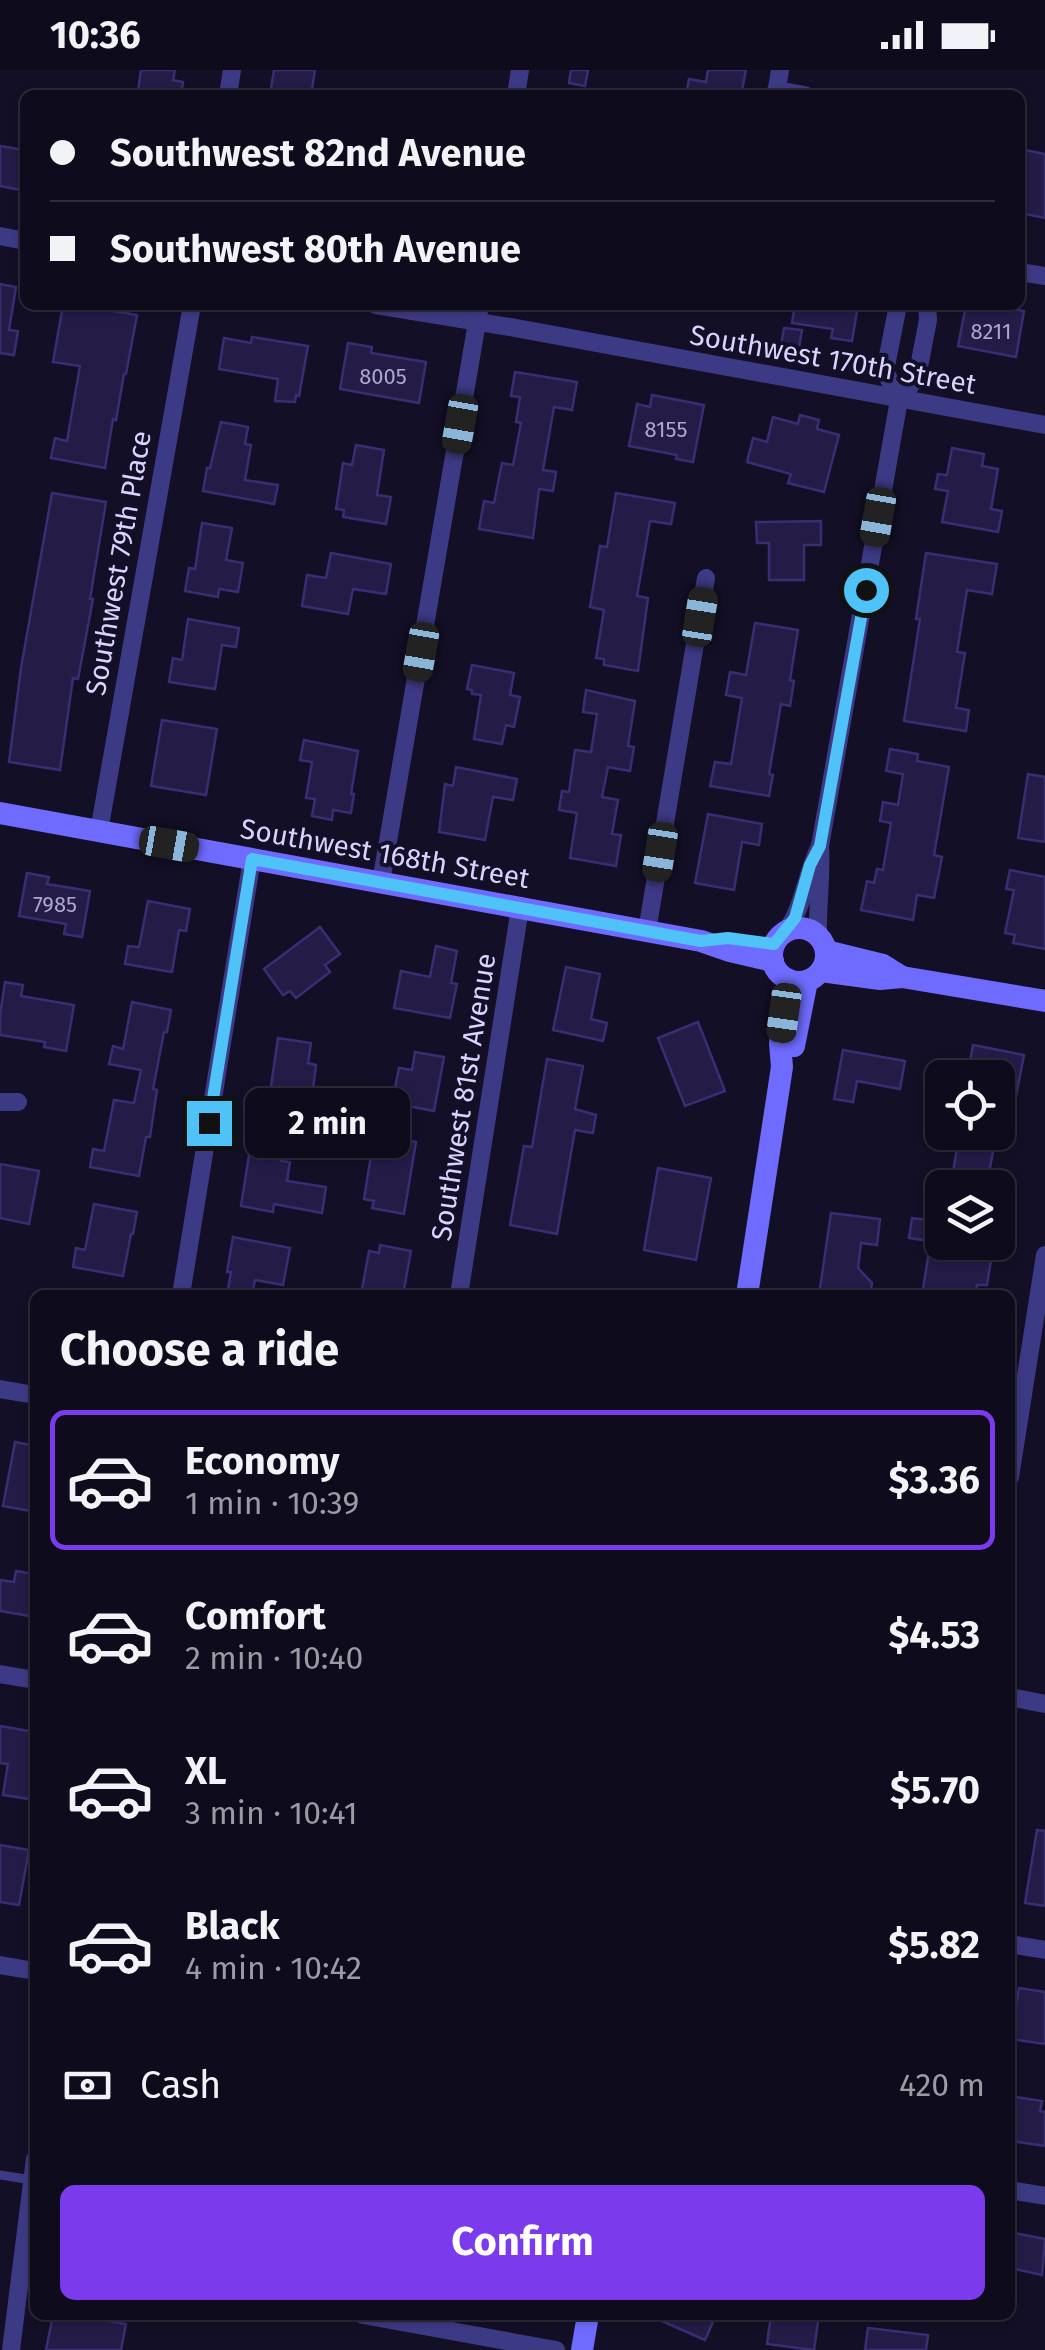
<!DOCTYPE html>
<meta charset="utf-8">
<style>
:root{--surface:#0e0b1c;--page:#1c1929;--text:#f1f3f6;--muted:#9b9ba3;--line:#2e2b3b;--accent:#7c3aed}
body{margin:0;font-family:"Fira Sans",sans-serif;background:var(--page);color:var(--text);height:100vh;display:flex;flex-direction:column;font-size:38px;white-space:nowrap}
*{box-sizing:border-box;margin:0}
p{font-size:32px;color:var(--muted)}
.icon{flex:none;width:55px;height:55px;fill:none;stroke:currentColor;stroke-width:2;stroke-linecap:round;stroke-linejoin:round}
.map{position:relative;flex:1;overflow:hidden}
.side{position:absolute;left:30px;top:1220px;width:985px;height:1030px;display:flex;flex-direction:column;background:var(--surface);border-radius:15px;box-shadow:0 2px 8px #0004,0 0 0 2px var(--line)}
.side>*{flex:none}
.banner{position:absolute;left:20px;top:20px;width:1005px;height:220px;border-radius:15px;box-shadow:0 2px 8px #0004,0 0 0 2px var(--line);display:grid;align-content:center;height:220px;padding:0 30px;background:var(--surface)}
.fabs{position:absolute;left:925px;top:990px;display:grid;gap:20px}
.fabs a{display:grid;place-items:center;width:90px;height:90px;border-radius:15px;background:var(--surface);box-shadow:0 2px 8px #0004,0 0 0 2px var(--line);font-size:50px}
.end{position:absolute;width:45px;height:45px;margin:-22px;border:12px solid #4fc3f7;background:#111;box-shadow:0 0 0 5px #111}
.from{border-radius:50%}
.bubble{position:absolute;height:70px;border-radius:15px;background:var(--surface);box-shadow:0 2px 8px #0004,0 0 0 2px var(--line);font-size:32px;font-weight:700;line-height:70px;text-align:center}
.car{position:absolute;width:30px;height:60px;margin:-30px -15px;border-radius:12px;box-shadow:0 0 8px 2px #0007;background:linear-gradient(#222 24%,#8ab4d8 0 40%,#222 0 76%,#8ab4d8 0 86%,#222 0)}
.banner b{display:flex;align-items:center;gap:35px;height:95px;font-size:38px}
.banner b+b{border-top:2px solid var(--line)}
.banner i{width:25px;height:25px;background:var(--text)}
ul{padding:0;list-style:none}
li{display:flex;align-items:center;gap:30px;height:140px;margin:0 20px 15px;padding:0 10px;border:5px solid transparent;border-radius:15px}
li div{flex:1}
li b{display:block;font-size:38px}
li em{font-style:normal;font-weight:700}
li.on{border-color:var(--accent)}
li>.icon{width:90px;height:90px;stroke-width:1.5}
h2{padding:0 30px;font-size:45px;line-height:120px}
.pay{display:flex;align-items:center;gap:25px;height:110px;padding:0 30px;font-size:38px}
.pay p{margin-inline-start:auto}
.primary-button{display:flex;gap:20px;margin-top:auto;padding:20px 30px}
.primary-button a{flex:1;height:115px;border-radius:15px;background:var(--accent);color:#fff;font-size:40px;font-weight:700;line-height:115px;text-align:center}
.status{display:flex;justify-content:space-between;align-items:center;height:70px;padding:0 50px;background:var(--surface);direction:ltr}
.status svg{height:28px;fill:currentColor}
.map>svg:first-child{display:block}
.building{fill:#241b47;stroke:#3b2d73;stroke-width:2.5}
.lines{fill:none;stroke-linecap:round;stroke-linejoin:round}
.lane{stroke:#3d3a85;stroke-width:9}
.street{stroke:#3d3a85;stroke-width:18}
.secondary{stroke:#6f6bff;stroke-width:22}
.route{stroke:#4fc3f7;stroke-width:12}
.labels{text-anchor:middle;stroke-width:8;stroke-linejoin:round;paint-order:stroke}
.number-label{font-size:22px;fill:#aca6d1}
.street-label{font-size:28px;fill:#d9d4ff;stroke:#130f26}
</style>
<div class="status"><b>10:36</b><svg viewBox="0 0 49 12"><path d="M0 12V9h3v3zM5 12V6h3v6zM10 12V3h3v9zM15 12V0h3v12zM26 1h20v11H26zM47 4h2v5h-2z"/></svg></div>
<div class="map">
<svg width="1045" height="2280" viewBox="0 0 1045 2280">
<rect width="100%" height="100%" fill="#130f26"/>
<g class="building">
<path d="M141,0H175L173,10L183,12L181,25H142V22L138,21Z"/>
<path d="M274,0H315L311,25H270Z"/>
<path d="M571,0H588L585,16L569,13Z"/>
<path d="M708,0H746L741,25H686L689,9L706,12Z"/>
<path d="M0,76L25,80V121L0,116Z"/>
<path d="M1020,79L1045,84V148L1020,143Z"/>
<path d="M0,214L16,217L9,260L18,261L14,285L0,283Z"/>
<path d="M63,235H80L137,245L126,304H124L116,350L113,349L105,398L51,388L55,368L67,371L80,296L53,292Z"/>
<path d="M795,235H858L852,271L831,268L833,259L792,253Z"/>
<path d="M966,235H990L1024,241L1016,287L958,276Z"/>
<path d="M784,258L802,260L798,284L780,281Z"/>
<path d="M252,267L308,276L299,326L296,325L295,332L275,331L278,309L219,299L224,268L251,273Z"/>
<path d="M348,273L372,277L371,283L426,292L419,333L340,319Z"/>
<path d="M515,302L577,312L572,340L554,337L543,400L556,402L553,421L539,419L533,468L479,459L484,431L494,433L502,393L513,395L521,353L516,352L520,327L511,326Z"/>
<path d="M652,325L704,335L693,392L676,389L677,385L629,376L637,334L650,337Z"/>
<path d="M800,345L819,350L817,359L839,365L824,422L788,413L791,404L747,392L753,368L767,372L773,347L798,354Z"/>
<path d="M221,352L248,357L245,374L251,375L245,410L278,415L274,434L203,421L207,398H210Z"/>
<path d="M356,375L384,380L377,425L391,427L386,454L343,447L344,440L336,439L343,393L352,395Z"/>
<path d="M952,378L984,384L982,396L998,399L991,439L1002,441L998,462L942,452L948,421L935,419L938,404L947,405Z"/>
<path d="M52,423L106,432L90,529H93L78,609L73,608L60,700L9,692L21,598Z"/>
<path d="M616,423L675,433L671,454L650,451L637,526L648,528L638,601L604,595V589L596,588L604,540L590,537L600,476L607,477Z"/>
<path d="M821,451V475H804V510H769V473H757L756,452Z"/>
<path d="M202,453L232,458L226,490L243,493L238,522L219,519L218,527L185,521L189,498L195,499Z"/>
<path d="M331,483L391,494L386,524L353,519L348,544L302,536L307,505L326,508Z"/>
<path d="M926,483L997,494L992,524L967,520L957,582L965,583L956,638L969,640L966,661L904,651L920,549H916Z"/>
<path d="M188,549L239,558L236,577L222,575L215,619L169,612L173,588L182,590Z"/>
<path d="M755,553L798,560L790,610L794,611L790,636L781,634L769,704L773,705L769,726L710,716L715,692L731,694L742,628L726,625L730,602L746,605Z"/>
<path d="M472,595L514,603L510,625L520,627L514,657L506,655L502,674L474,669L481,625L472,624V620L467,619Z"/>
<path d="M586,620L635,631L628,676L634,677L630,701L608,697L602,727L618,730L612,764L621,765L616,796L570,788L577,743L559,740L562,721L569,722L575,680L591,682L597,644L583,642Z"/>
<path d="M162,650L217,659L206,725L151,716Z"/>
<path d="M304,670L358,681L351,724H354L351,743L333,740L332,750L312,746L315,729L306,728L312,692L300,690Z"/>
<path d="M890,679L918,684L917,691L949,697L934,785L942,787L934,828L917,825L913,850L861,840L867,811L874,813L877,799L883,800L891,753L880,751L883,732L898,735L903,704L886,701Z"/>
<path d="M456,697L517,709L513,730L493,727L485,770L439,762L445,714L453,716Z"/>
<path d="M1028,704L1045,707V772L1018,768Z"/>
<path d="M708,744L762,754L759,775L742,772L734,820L695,813Z"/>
<path d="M1010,800L1045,807V879L1013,873L1015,865L1005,863L1014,820L1006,819Z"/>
<path d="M27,803L49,807L47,814L90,821L82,867L64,864L66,854L19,846Z"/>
<path d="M148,831L190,839L186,861L179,860L172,902L125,894L128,876L139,877Z"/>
<path d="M320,857L340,884L325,895L330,902L296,928L290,921L283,925L264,899Z"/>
<path d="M436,876L457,881L451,913L457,914L450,948L394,938L401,901L430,907Z"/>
<path d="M566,897L600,904L591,949L607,953L603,971L553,960Z"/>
<path d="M5,912L23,915L21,926L74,935L66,981L44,977L45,972L0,965V945Z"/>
<path d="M132,932L171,940L167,962H164L153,1019L157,1020L150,1067H146L139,1106L90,1097L93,1079L104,1081L114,1030L134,1033L141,1000L109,994L113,976L123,979Z"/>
<path d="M698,952L725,1021L685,1036L658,968Z"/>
<path d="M278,968L311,973L308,993L316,995L311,1035L301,1033L299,1041L268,1037Z"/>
<path d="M973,975L1024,985L1013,1041L998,1038V1008H967Z"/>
<path d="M843,980L905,991L900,1019L857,1011L853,1032L834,1029Z"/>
<path d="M415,982L444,987L434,1041L392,1033L399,998L412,1000Z"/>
<path d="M547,989L583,996L575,1039L596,1045L593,1063L575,1060L557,1164L510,1155L524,1076L532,1077Z"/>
<path d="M947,1062H969L996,1067L986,1118H960L951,1114L957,1078L944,1076Z"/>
<path d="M252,1066L284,1071L281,1091L290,1092L287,1111L326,1117L322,1143L274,1134L273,1142L241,1136Z"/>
<path d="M385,1066L416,1072L404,1144L372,1138L374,1131L364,1129L371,1085L381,1086Z"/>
<path d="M0,1094L39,1101L29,1154L0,1148Z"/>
<path d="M658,1098L711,1108L696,1190L644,1180Z"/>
<path d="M94,1134L137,1142L133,1164H131L123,1206L73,1197L76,1178L85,1180Z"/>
<path d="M831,1143L880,1149L877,1175L861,1173L858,1198L872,1213L870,1225H819Z"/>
<path d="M912,1148L942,1152V1173L909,1168Z"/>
<path d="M233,1167L290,1178L283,1215L255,1210L252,1225H227L231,1202H227Z"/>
<path d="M380,1175L411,1181L403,1225H361L369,1181L379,1183Z"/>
<path d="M930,1175L992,1184L987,1215H977L975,1225H922Z"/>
<path d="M15,1372L35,1376V1442L3,1436Z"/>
<path d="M16,1501L35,1504V1547L0,1541V1510L14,1512Z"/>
<path d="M0,1656L35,1662V1730L3,1725L8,1694L0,1693Z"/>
<path d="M1037,1760L1045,1761V1836L1025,1833Z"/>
<path d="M0,1775L29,1780L19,1835L0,1832Z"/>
<path d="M1019,1918L1045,1922V1974L1011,1969Z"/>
<path d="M1010,2026L1042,2031L1040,2041L1045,2042V2076L1010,2071Z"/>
<path d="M1010,2162L1045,2169L1042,2205L1010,2198Z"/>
<path d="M53,2245H75L126,2254L121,2280H46Z"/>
<path d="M648,2245H716L705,2270Z"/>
<path d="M771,2245H819L814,2280L767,2274Z"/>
<path d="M868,2258L928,2265L926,2280H865Z"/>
</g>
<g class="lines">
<path class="lane" d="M0,2105L32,2110"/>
<g class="street">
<path d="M776,20L805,25"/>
<path d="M228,25L232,0"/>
<path d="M516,25L520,0"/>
<path d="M776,25L780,0"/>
<path d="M0,166L25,171"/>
<path d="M1020,202L1045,206"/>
<path d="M376,235L510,257L1045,355"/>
<path d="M898,235L885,301L899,330"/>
<path d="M99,761L192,235"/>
<path d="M381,812L480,235"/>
<path d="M647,861L706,508"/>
<path d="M786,862C804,836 806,804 820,776"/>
<path d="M818,866C817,836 822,806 820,776L899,330L917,307L928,250L927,235"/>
<path d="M0,1032H18"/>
<path d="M181,1225L252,789"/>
<path d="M459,1225L520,838"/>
<path d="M0,1319L35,1325"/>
<path d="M1010,1407L1045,1185"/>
<path d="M0,1604L35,1610"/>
<path d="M1010,1627L1045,1634"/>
<path d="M1010,1874L1045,1880"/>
<path d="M0,1895L35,1901"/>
<path d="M1010,2120L1045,2126"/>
<path d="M363,2245L556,2280"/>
<path d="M11,2280L35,2089"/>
</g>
<g class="secondary">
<path d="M0,743L701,871L730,881L773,891"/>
<circle cx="799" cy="885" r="27"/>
<path d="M826,881L883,895L899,905"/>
<path d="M821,901L880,909L902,907L1045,931"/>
<path d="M794,976L807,911"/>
<path d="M747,1225L782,997L780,973L789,910"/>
<path d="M582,2280L588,2245"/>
</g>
</g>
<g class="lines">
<path class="route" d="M209,1053L252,789L701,871L728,868L774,874L795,848L810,795L820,776L866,520"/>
</g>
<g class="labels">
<g class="number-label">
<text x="991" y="269">8211</text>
<text x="383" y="314">8005</text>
<text x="666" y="367">8155</text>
<text x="55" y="842">7985</text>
</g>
<g class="street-label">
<text transform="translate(833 289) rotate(10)" y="10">Southwest 170th Street</text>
<text transform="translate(118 493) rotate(-80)" y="10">Southwest 79th Place</text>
<text transform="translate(385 783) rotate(10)" y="10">Southwest 168th Street</text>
<text transform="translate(463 1027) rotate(-81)" y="10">Southwest 81st Avenue</text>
</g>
</g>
</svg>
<div class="fabs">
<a><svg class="icon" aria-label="locate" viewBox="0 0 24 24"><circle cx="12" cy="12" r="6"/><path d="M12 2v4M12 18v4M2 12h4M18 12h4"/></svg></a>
<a><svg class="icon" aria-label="layers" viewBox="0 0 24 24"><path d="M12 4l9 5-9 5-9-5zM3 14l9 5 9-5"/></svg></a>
</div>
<i class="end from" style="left:866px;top:520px"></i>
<i class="end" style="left:209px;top:1053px"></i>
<div class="bubble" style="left:245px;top:1018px;width:165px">2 min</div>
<i class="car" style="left:460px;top:354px;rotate:190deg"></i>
<i class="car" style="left:878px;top:447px;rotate:190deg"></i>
<i class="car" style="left:700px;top:547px;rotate:9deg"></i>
<i class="car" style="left:421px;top:582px;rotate:190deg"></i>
<i class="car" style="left:169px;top:774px;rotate:100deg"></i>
<i class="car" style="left:660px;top:782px;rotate:189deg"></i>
<i class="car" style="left:784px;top:943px;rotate:188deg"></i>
<div class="banner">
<b><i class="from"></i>Southwest 82nd Avenue</b>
<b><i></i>Southwest 80th Avenue</b>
</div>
<section class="side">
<h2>Choose a ride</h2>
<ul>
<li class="on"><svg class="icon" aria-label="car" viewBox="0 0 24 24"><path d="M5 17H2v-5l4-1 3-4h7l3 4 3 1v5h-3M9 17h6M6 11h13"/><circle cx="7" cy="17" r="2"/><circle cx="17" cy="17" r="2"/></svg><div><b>Economy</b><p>1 min · 10:39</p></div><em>$3.36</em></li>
<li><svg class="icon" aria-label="car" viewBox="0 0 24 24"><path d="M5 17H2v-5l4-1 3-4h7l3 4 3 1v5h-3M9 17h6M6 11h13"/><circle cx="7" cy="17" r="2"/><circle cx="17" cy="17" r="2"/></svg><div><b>Comfort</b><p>2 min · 10:40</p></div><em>$4.53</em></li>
<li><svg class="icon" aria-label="car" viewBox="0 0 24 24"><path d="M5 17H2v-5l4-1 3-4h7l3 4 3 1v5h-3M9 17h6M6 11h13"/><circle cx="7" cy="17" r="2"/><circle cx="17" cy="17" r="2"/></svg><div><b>XL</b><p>3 min · 10:41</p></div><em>$5.70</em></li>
<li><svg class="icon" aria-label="car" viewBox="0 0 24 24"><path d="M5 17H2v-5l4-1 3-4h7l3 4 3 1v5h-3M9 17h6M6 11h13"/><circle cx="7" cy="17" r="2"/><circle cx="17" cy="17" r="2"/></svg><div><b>Black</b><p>4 min · 10:42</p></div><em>$5.82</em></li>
</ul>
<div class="pay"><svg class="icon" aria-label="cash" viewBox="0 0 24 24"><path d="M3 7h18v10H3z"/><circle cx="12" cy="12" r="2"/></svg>Cash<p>420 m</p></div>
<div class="primary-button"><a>Confirm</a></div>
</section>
</div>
